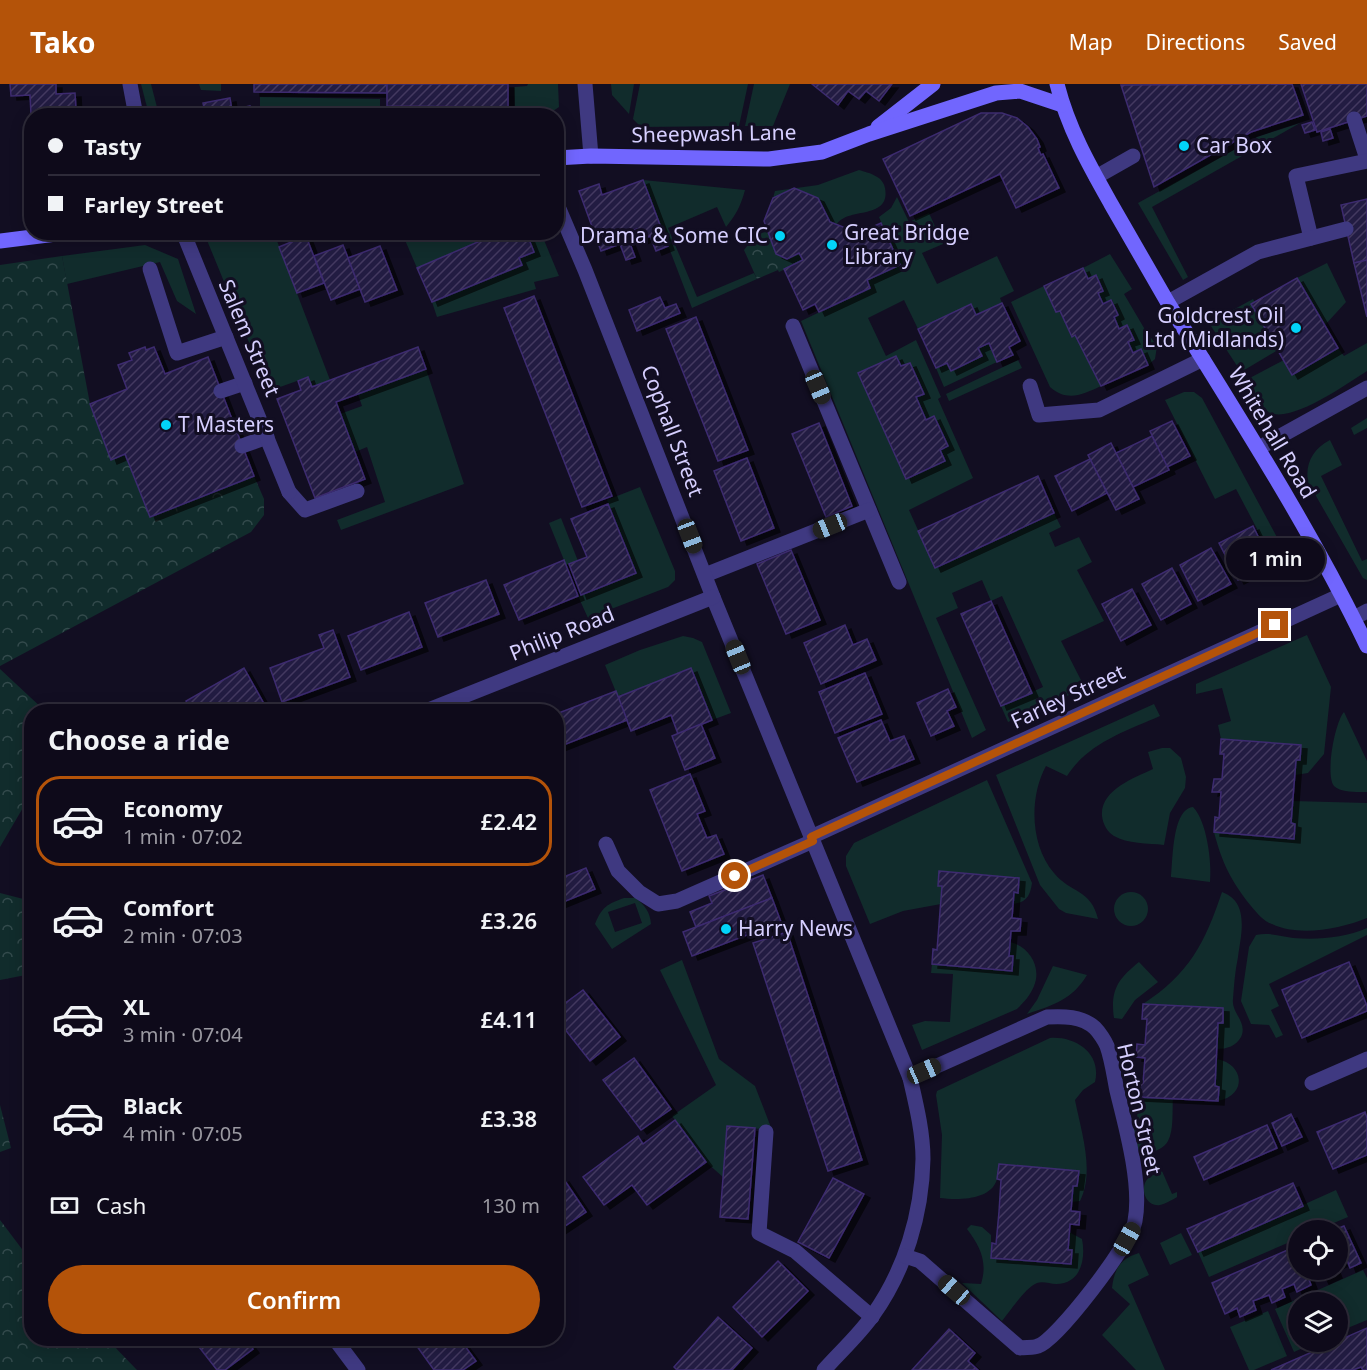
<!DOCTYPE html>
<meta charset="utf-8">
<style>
:root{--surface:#0e0a1a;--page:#171323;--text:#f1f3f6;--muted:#9b9aa2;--line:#2e2b39;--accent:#b45309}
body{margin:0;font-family:"Noto Sans",sans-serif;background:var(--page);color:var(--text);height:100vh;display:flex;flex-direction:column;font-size:22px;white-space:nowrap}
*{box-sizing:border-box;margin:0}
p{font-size:20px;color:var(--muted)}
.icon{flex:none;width:33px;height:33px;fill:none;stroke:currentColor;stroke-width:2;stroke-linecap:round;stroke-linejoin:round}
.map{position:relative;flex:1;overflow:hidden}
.panel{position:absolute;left:24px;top:620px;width:540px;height:642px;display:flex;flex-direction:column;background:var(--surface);border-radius:24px;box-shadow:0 3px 15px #0003,0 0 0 2px var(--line)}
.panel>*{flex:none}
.top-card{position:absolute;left:24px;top:24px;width:540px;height:132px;border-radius:24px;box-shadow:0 3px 15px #0003,0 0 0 2px var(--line);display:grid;align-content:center;height:132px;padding:0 24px;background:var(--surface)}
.fabs{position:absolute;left:1288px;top:1136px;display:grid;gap:12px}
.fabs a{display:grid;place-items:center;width:60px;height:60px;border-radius:50%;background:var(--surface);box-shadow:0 3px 15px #0003,0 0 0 2px var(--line);font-size:30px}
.end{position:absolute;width:27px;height:27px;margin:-14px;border:8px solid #b45309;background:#fff;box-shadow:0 0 0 3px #fff}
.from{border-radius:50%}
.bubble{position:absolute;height:42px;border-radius:21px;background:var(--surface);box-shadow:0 3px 15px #0003,0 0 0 2px var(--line);font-size:20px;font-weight:600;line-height:42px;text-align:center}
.car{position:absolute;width:18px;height:36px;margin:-18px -9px;border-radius:8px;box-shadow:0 0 4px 2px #0007;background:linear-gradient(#222 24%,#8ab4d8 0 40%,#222 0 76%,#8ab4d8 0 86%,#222 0)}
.top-card b{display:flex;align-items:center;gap:21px;height:57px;font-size:22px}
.top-card b+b{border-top:2px solid var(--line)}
.top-card i{width:15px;height:15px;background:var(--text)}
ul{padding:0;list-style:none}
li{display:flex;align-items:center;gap:18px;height:90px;margin:0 12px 9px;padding:0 12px;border:3px solid transparent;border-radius:24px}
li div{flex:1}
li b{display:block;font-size:22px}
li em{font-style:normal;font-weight:600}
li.active{border-color:var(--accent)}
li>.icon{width:54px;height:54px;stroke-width:1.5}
h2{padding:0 24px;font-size:27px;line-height:72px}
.pay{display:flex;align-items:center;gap:15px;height:66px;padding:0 24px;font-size:22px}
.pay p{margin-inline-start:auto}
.action{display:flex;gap:12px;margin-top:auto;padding:12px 24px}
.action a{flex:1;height:69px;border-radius:36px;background:var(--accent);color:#fff;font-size:24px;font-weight:600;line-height:69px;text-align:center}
header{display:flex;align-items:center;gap:36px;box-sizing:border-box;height:84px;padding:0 30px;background:var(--accent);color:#fff}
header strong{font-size:28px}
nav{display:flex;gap:33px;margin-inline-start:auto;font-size:21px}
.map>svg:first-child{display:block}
.green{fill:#112c2c;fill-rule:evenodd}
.park{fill:url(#park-crowns)}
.building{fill:url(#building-hatch);stroke:#3c2c6f;stroke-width:1.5;filter:url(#shadow)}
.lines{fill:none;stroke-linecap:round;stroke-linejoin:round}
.lane{stroke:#3f3981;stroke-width:15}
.street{stroke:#3f3981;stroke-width:15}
.secondary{stroke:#7166fe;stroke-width:15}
.route{stroke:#b45309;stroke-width:8}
.poi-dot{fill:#02d4f8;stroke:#120e22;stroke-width:2}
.labels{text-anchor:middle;stroke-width:6;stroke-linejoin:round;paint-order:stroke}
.street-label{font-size:21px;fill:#d6cfff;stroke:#120e22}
.poi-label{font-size:21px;fill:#d6cfff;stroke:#120e22;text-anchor:start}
</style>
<header>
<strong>Tako</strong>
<nav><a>Map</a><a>Directions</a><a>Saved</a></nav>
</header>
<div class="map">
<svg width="1367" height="1286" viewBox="0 0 1367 1286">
<defs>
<pattern id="park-crowns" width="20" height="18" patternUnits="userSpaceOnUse" patternTransform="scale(1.5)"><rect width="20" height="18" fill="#112c2c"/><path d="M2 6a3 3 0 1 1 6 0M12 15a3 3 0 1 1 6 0" fill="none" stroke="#334a4c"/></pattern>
<pattern id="building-hatch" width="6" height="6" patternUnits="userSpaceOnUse" patternTransform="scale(1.5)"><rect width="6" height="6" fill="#241a43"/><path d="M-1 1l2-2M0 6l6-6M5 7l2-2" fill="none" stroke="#433a5f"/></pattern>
<filter id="shadow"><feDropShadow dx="6" dy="4" stdDeviation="0" flood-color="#0009"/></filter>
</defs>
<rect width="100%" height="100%" fill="#120e22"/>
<g class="green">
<path d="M141,0H151L159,31H149Z"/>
<path d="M199,0H221V7L201,6Z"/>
<path d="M528,0H558L559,23L547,31H515L514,3L527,2Z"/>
<path d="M611,0H634L629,30L612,11Z"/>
<path d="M640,0H748L739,42L641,43L633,35Z"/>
<path d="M754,0H790L773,42H745Z"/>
<path d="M260,13L380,15V31H260Z"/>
<path d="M1300,39L1152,123L1188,193L1183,196L1138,119L1257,53Z"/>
<path d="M859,86C869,89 883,92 885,104C891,136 848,123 837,140L830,138L818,114L794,104L773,114L775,107L818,101Z"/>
<path d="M643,96L745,106C741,121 736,131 726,143L717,123L668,144L697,213L754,189L757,195L692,224Z"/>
<path d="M897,113L909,138L929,129L943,160L922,169L937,200L997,172L1014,207L1000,214L1002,219L976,231L970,221L918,245L904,216L868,234L886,272L916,256L941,313L938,315L973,394L909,426L935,484L1054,429L1061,443L1049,449L1055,463L1079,453L1092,478L1077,486L1104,537L1061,557L1085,604L1008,638L1001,622L1043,603L1002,512L991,517L982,496L952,509L958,524L936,534L986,646L972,654L801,237L870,204L867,196L900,181L879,133L891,124Z"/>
<path d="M204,149H274L330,296L312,303L308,293L269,307Z"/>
<path d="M402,149H501L417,184Z"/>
<path d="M526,149H541L559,192L534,198L536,205L437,233L432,218L522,181L520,174L534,168Z"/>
<path d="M145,161L178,175L196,230L177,217L160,178L67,200L62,172Z"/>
<path d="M1110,170L1132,205L1124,210L1144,244L1157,262L1155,275L1148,281L1141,266L1133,269L1128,258L1133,256L1127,241L1119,245L1114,233L1118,231L1112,216L1103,220L1098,209L1103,207L1096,192L1088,195L1083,184Z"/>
<path d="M1327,179L1346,218L1325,241L1297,194Z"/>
<path d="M1044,202L1056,228L1060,227L1071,252L1075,251L1101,302C1082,311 1067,318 1050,303L1011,218Z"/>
<path d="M1253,215L1278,266L1241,288L1209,239Z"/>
<path d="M989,259L997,278L944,303L936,284L947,279L951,287L982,272L978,264Z"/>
<path d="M1367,259V287C1348,299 1287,343 1267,327C1258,320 1252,306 1246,296L1284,276L1292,291L1338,264L1344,272Z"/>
<path d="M1018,276L1022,284L949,317L946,310Z"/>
<path d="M426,285L464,400L341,446L337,436L385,418L367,363L355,368L340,330L362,322L358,310Z"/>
<path d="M1184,308H1194L1202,314L1286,470L1274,477L1236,405L1215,415L1165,316Z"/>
<path d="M1367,334V344L1354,351L1351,344Z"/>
<path d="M1330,356L1342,381L1321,392L1362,477L1367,475V496L1363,494L1308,398C1305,379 1313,365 1330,356Z"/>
<path d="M640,403L675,487V496L668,503L588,534L578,512L636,489L607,416Z"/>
<path d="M561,434L578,477L566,481L549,439Z"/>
<path d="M1307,551L1331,603L1324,670L1308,689L1295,691L1296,676H1300L1301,661L1221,655L1218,641L1231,637L1222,604L1196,610V600Z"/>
<path d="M683,552L693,554L702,558L731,629L712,636L691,584L618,613L605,581L640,566Z"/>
<path d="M1154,620L1160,632C1126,647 1088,659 1067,692L1046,682C1029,713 1030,761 1054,789C1070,809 1091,805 1098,835L1066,829L1059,825L1040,801L996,691Z"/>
<path d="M1344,628L1367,677V708C1358,708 1341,709 1334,702C1325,691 1335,638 1344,628Z"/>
<path d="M1162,664H1170L1181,674L1186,693L1185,704L1170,729L1164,761C1148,759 1127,760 1114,752C1107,748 1103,740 1102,732C1100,706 1134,694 1153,685L1148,668Z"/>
<path d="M987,696L1032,799C1030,812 1027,818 1013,820L1014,808H1018L1019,794L940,787L938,802H942L941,820L903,827L870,840L846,782V772L854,759Z"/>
<path d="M1293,717L1367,719V834C1340,845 1299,853 1272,840C1263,837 1257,829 1251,822C1231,797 1222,779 1214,748L1293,755L1295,740L1291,739Z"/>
<path d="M1193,723C1207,737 1212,779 1210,798L1171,793C1173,776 1172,725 1193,723Z"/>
<circle cx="1131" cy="825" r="17"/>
<path d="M1222,808C1250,818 1241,851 1238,873C1235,887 1234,901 1233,915C1231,929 1248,938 1241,953C1236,962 1227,965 1217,965L1218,939L1223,938V924L1143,920C1189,890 1205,859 1222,808Z"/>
<path d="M624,814H636C645,822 650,828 651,840L612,865L595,840C602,823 607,820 624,814ZM635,819L642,839L615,848L608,828Z"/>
<path d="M1367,844V851L1269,900L1279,922L1271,926L1283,951L1276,954L1269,941L1251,940L1241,917L1249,863L1256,851C1268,848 1280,852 1293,854C1318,856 1344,854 1367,844Z"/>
<path d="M1010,858C1029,862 1042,883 1034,902C1030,912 1024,918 1017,925L922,966L912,941L925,937L950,938L953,890L931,889L932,880L1011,887L1013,872H1009Z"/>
<path d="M682,876L719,975L755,1002L772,1046L728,1042L724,1094L706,1078L672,1032L716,1001L660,886Z"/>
<path d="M1139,878L1158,898L1135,916L1122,935L1114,934C1110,906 1118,895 1139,878Z"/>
<path d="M1053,882L1087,891C1072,916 1053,921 1027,930L1037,916Z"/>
<path d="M1050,954C1075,952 1102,969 1095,998L1083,1006L1075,1016C1081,1047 1095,1087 1080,1117L1072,1118L1073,1102H1077L1079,1088L999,1080C998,1085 999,1091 997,1095C991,1117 957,1116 940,1114L942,1051L936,1011L937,1007Z"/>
<path d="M1217,975C1244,980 1248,1011 1218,1017L1219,1003L1215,1002Z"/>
<path d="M1138,1013L1173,1015C1172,1027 1174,1046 1168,1057C1164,1065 1147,1073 1139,1067C1132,1063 1133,1053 1132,1045L1137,1038Z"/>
<path d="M1162,1087L1172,1110L1177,1108V1113C1172,1116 1165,1120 1160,1121C1147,1123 1140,1107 1146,1097C1149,1092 1156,1090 1162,1087Z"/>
<path d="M1336,1106L1348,1133L1317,1146H1299V1154L1209,1193L1198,1168Z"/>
<path d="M971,1141L982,1143L991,1151V1174L1070,1180L1072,1166H1068L1069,1148L1082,1155C1086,1175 1081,1200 1056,1200C1050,1200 1043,1197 1037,1199C1026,1203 1010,1227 1002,1237L962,1199L981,1200C988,1178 980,1162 967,1145Z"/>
<path d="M1181,1149L1192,1171L1170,1181L1160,1159Z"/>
<path d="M1139,1169L1149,1191L1128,1201L1165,1286H1136L1102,1251L1130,1220L1112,1204C1114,1185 1121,1174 1139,1169Z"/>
<path d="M1363,1186L1367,1194V1236L1338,1248V1218H1299V1257H1318L1294,1268L1275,1225Z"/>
<path d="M1268,1227L1287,1272L1254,1286H1249L1230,1243Z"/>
</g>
<g class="park">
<path d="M768,147L799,169L803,176L779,188L778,186L757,195L744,166L756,151Z"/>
<path d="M62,172L90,320L111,376L125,370L150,433L254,392L264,415V431L251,448L0,582V181Z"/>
<path d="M0,585L45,627H32L31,710L0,763Z"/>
<path d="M0,809L31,817V890L0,896Z"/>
<path d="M0,1021L11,1064L0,1068Z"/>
<path d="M0,1136L31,1177L32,1254H106L137,1286H0Z"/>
</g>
<g class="building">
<path d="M10,0H56V10L75,9L76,25H84L85,32H32V50L30,11L11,12Z"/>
<path d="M254,0H387V9L254,8Z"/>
<path d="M387,0H508V23L387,22Z"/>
<path d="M812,0H892L879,17L866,7L859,15L848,7L838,21Z"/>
<path d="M1292,0L1303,31L1251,48L1154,103L1121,1Z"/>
<path d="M1301,0H1367V32L1317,48Z"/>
<path d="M230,14L232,26L250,22L252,32H206L203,19Z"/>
<path d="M981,29H1002L1017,34L1028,43L1037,55L1040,63L1038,64L1041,71L1043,70L1059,104L1016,124L1000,90L910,132L883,75Z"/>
<path d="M1312,38L1315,46L1305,49L1302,41Z"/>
<path d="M1330,45L1333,54L1323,57L1321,48Z"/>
<path d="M643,96L668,162L656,167L650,152L641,156L637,145L626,149L635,173L626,176L620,160L601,167L579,107L599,100L602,111Z"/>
<path d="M794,104L818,114L830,138L846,144L850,153L881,139L900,181L867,196L870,204L819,228L815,220L803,226L784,185L803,176L799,169L787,175L776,170L764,137L773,114Z"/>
<path d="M1367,115V176L1354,179L1341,121Z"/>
<path d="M501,148H509L510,151L516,148H526L534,168L519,174L522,181L432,218L417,184Z"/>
<path d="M306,152L324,199L297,209L279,163Z"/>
<path d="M343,161L360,205L331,216L314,172Z"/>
<path d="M380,162L397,206L365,218L348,174Z"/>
<path d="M1367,176V233L1354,179Z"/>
<path d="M1083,184L1088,195L1096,191L1103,207L1098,209L1103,220L1111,216L1118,231L1114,233L1119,245L1127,241L1134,256L1128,258L1133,269L1141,265L1148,281L1101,302L1075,251L1072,253L1060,227L1056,228L1044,202Z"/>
<path d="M1297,194L1338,264L1292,291L1251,220Z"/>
<path d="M534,212L612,412L582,423L504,224Z"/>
<path d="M660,213L665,224L676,220L680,229L637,247L629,226Z"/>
<path d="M1002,219L1020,257L1009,263L1013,271L997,278L989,259L978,264L982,272L951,287L947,279L936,284L918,245L971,220L976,231Z"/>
<path d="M696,233L748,366L718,377L666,245Z"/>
<path d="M145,263L146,266L154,263L165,290L208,273L254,392L150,433L125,370L111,376L90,320L127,305L118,281L132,276L129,269Z"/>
<path d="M418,263L426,285L336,318L365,395L315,414L277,315L301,306L298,297L308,293L312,303Z"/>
<path d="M896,272L901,282L910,279L924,310L916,313L926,336L934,332L948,362L940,366L945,377L906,395L858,289Z"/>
<path d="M1172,337L1190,372L1167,383L1150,347Z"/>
<path d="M819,339L852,422L826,433L792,350Z"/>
<path d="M1152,352L1169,386L1133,403L1116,369Z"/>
<path d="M1111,359L1139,415L1116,426L1088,371Z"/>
<path d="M747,374L774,444L741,457L714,387Z"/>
<path d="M1090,375L1107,409L1072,427L1055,392Z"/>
<path d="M1038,392L1054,429L935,484L918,447Z"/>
<path d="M608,420L636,489L581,511L569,480L587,473L571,435Z"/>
<path d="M1253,442L1271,479L1238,496L1219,459Z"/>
<path d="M1211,464L1231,500L1198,517L1180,481Z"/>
<path d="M791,466L820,536L786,550L757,480Z"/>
<path d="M564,476L578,512L519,536L504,501Z"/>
<path d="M1172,484L1191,520L1161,536L1142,500Z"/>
<path d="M486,496L499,530L438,553L425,519Z"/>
<path d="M1132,505L1151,541L1121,557L1102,520Z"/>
<path d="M991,517L1032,609L1001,622L961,530Z"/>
<path d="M409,528L422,563L361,586L348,552Z"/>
<path d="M845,541L853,561L867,555L876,576L821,600L804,559Z"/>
<path d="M333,546L350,593L282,618L270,584L324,564L319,551Z"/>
<path d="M244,584L263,618L246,627H191L186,617Z"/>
<path d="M691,584L712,636L678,650L671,631L631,647L618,613Z"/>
<path d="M865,589L882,630L835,649L819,608Z"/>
<path d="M948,605L956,623L947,627L954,642L931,652L917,619Z"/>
<path d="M616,607L627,636L556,664V630Z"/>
<path d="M881,636L890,657L904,652L914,675L857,698L838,654Z"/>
<path d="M701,640L715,674L685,686L672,652Z"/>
<path d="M1221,655L1301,661L1300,676H1296L1291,739L1295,740L1294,755L1214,748L1215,733L1219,734L1221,708H1212L1214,695H1222L1224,670H1220Z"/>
<path d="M690,690L705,727L697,730L707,754L716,751L724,770L682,787L650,706Z"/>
<path d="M586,784L595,805L556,821V796Z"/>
<path d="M939,787L1019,794L1018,809L1014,808L1012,834L1021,835L1020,847H1011L1009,872H1013L1012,887L932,880L933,865L937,866L942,802H938Z"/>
<path d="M763,791L772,814L696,843L690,828L712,819L709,812Z"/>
<path d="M772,814L781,838L692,872L683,848Z"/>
<path d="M787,848L862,1076L828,1087L753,859Z"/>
<path d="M1349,878L1367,922V927L1302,954L1282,906Z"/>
<path d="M583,906L620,953L590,977L556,934V926Z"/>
<path d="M1143,920L1223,924V939H1218L1215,1002L1219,1003L1218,1017L1138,1013L1139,999H1143L1145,974L1136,973L1137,960L1145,961L1147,935H1142Z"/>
<path d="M634,974L671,1025L641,1046L603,996Z"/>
<path d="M1365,1028L1367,1034V1071L1333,1085L1317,1048Z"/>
<path d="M1291,1030L1302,1053L1282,1062L1272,1039Z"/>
<path d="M675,1036L706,1078L647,1121L632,1101L604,1121L583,1093L638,1052L643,1060Z"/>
<path d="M1267,1041L1277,1064L1204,1096L1194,1073Z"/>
<path d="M727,1042L755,1044L748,1135L720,1133Z"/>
<path d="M999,1080L1079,1087L1077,1102H1073L1071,1127L1080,1128L1079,1141L1070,1140L1068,1166H1072L1071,1180L991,1174L992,1159L996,1160L999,1128L1001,1096L997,1095Z"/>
<path d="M563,1094L586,1128L556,1148V1099Z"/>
<path d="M833,1094L864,1110L829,1174L798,1158Z"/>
<path d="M1293,1099L1303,1122L1198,1168L1187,1145Z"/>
<path d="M1344,1142L1361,1179L1350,1184L1347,1176L1338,1180V1146H1334Z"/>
<path d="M1299,1161V1185H1334L1336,1190L1323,1196L1319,1188L1308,1193L1311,1201L1297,1208L1294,1200L1282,1205L1285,1213L1272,1219L1269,1211L1253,1217L1256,1226L1240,1233L1237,1224L1225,1230L1212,1199Z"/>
<path d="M778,1177L808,1207L762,1253L733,1223Z"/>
<path d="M718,1233L752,1264L732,1286H677L674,1283Z"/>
<path d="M1367,1244V1286H1363L1361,1283L1353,1286H1271Z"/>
<path d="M949,1245L975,1269L968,1277L978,1286H912Z"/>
<path d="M192,1254H245L253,1265L225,1286H217Z"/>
<path d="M411,1254H459L476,1277L463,1286H434Z"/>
</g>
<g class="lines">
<g class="lane">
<path d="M1354,35L1367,75"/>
<path d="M1096,93L1133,72"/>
<path d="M1311,154L1296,92L1367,77"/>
<path d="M150,185L177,269L226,253"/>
<path d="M1168,218L1258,168L1346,145"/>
<path d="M793,242L899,498"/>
<path d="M221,307L245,299"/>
<path d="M242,362L267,353"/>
<path d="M289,408L305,426L357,407"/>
<path d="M705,491L869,426"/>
<path d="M1354,534L1367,527"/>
<path d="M606,760L618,787L639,808L658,820L677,817L813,757"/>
<path d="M766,1048L759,1149L795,1167L872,1233"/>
</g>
<g class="street">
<path d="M130,0L136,32"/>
<path d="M585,0L591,72"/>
<path d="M556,118L585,186L713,513L910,994C916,1020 923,1048 923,1075C922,1130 905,1186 873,1231C859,1251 840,1268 824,1286"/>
<path d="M183,148L289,408"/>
<path d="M1030,302L1039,331L1099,326L1203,275"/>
<path d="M1259,364L1367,304"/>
<path d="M426,627L713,513"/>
<path d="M811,753L1341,511"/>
<path d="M1312,999L1367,975"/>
<path d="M905,1172L920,1177L1020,1264C1025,1263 1034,1264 1038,1262C1057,1256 1132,1158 1135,1137C1142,1101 1126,1043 1117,1007C1114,992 1112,976 1107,962C1105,957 1099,948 1095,944C1082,932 1063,932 1047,933L910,994"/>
<path d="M334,1254L358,1286"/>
</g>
<g class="secondary">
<path d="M1057,0C1068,44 1089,81 1111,120C1130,153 1149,186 1168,219C1237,331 1310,443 1367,562"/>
<path d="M878,43L933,0"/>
<path d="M556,74L591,72L769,75L822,68L869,50L996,9L1020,7L1062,21"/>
<path d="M0,157L72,148"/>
</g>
</g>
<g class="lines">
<path class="route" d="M735,792L813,757L811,753L1275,541"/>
</g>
<g class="poi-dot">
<circle cx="1184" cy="62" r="6"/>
<circle cx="780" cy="152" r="6"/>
<circle cx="832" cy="161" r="6"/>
<circle cx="1296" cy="244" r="6"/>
<circle cx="166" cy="341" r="6"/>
<circle cx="726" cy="845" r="6"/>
</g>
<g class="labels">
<g class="street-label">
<text transform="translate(714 50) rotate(-1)" y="7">Sheepwash Lane</text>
<text transform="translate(249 254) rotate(67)" y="7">Salem Street</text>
<text transform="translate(672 347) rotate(69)" y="7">Cophall Street</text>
<text transform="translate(1272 349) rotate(59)" y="7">Whitehall Road</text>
<text transform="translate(562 550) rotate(-22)" y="7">Philip Road</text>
<text transform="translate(1068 613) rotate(-25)" y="7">Farley Street</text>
<text transform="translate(1139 1025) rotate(77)" y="7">Horton Street</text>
</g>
<g class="poi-label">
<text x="1196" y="69">Car Box</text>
<text x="844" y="156">Great Bridge<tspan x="844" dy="24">Library</tspan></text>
<text x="768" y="159" text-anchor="end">Drama &amp; Some CIC</text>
<text x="1284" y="239" text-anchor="end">Goldcrest Oil<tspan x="1284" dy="24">Ltd (Midlands)</tspan></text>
<text x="178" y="348">T Masters</text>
<text x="738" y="852">Harry News</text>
</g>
</g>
</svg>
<div class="fabs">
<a><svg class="icon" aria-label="locate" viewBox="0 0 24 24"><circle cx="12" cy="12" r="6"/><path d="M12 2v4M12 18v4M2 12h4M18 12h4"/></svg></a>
<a><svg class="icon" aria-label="layers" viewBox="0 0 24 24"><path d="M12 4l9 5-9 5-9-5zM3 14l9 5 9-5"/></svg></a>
</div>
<i class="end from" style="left:735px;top:792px"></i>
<i class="end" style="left:1275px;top:541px"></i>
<div class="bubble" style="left:1226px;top:454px;width:99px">1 min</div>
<i class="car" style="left:818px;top:303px;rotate:157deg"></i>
<i class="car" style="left:830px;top:442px;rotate:248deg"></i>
<i class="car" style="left:690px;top:452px;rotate:159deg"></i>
<i class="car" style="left:738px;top:573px;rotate:338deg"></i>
<i class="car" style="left:924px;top:987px;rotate:66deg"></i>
<i class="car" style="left:1127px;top:1155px;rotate:29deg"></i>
<i class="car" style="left:954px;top:1206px;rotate:311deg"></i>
<div class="top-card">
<b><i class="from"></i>Tasty</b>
<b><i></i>Farley Street</b>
</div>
<section class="panel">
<h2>Choose a ride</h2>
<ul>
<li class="active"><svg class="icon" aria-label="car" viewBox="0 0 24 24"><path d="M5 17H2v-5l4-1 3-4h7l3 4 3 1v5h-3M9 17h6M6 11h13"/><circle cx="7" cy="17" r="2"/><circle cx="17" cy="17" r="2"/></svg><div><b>Economy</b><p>1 min · 07:02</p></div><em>£2.42</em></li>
<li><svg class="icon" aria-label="car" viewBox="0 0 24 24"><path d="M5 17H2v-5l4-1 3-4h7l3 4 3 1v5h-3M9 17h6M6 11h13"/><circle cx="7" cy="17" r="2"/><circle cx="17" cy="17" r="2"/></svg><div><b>Comfort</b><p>2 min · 07:03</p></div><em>£3.26</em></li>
<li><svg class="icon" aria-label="car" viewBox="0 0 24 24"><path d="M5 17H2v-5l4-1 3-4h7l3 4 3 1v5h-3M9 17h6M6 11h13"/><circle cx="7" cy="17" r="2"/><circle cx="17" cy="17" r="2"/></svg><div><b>XL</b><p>3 min · 07:04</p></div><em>£4.11</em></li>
<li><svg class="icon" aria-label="car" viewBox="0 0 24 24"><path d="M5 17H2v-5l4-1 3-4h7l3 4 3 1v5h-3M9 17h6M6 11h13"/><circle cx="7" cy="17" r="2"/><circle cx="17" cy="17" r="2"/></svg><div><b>Black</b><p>4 min · 07:05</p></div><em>£3.38</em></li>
</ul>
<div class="pay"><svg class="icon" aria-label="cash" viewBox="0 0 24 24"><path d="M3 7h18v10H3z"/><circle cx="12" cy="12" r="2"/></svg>Cash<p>130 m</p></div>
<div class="action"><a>Confirm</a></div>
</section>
</div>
